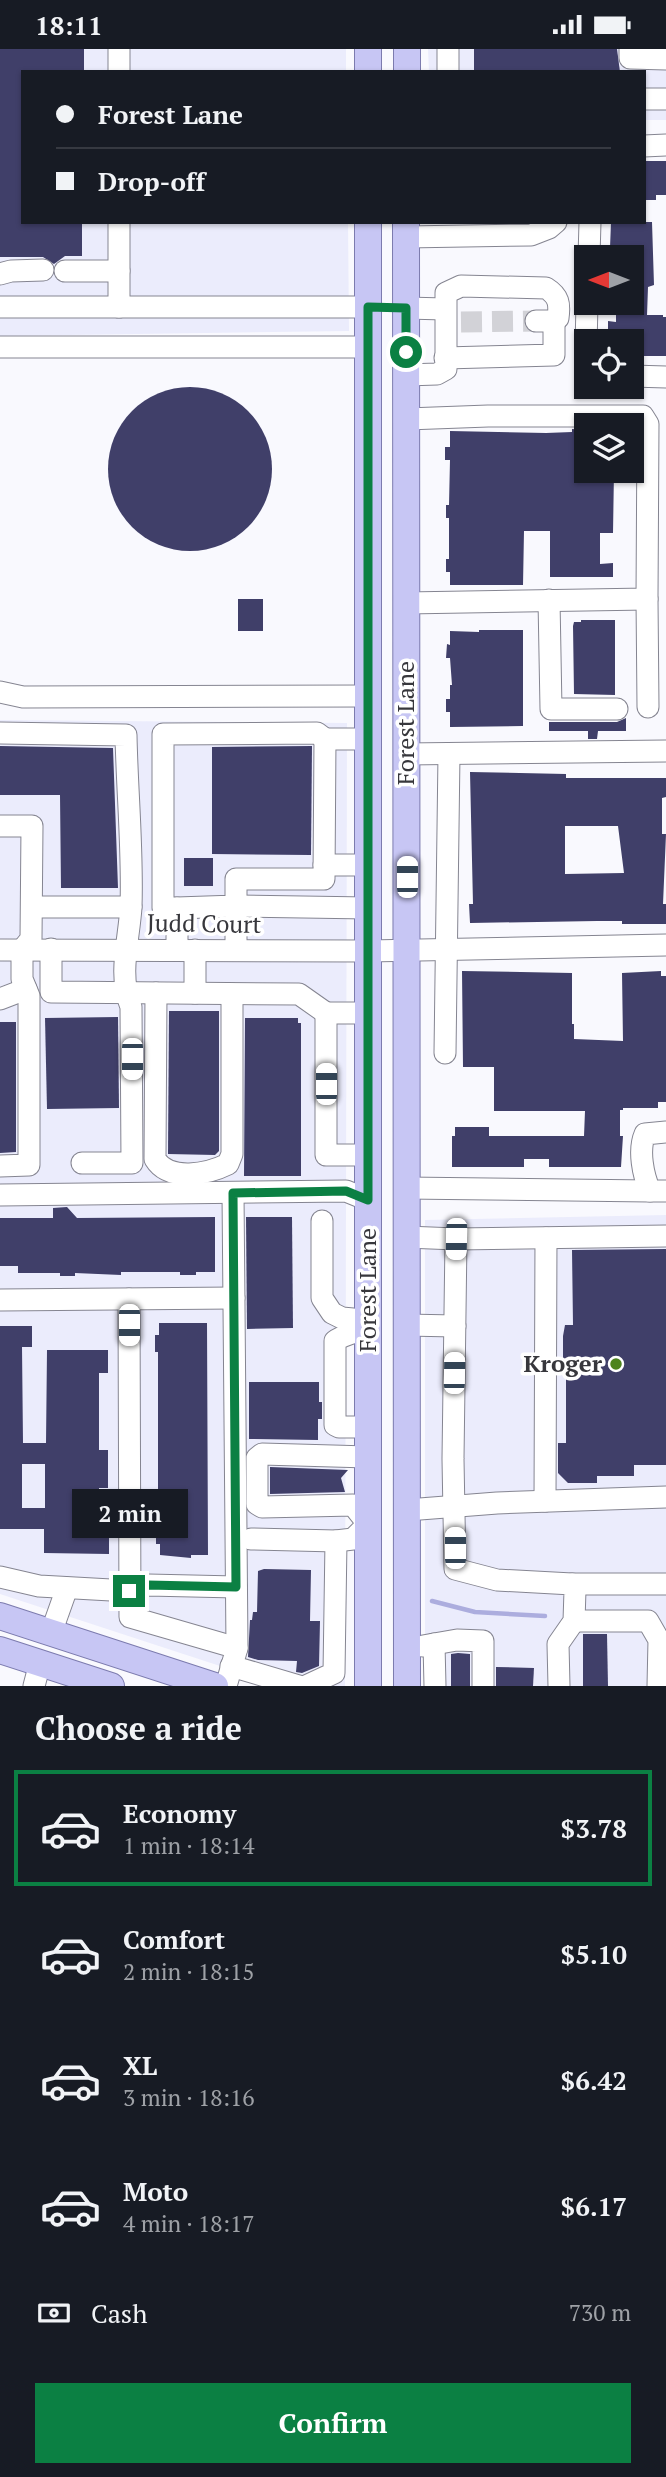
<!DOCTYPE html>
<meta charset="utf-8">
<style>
:root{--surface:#171b24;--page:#242831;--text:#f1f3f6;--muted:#9ea1a6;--line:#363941;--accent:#0b8043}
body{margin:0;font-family:"PT Serif",serif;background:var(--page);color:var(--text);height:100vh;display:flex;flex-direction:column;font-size:26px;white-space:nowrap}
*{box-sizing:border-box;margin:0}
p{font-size:23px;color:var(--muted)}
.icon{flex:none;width:38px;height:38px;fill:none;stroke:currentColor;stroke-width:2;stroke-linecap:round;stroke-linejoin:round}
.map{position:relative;height:1637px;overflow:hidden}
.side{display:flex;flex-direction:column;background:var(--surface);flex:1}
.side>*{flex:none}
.banner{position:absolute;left:21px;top:21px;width:625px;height:154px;border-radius:0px;box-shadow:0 2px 5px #0004;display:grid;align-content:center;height:154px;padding:0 35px;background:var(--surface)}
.needle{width:46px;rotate:270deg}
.tools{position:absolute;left:574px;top:196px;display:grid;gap:14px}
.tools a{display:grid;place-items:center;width:70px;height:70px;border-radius:0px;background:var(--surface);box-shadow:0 2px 5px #0004;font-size:35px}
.end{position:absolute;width:32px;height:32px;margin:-16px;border:9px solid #0b8043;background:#fff;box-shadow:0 0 0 4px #fff}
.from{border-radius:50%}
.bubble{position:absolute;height:49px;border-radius:0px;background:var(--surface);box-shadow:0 2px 5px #0004;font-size:23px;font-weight:800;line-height:49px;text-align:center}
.car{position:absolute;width:21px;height:42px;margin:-21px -10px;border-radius:9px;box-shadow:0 0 5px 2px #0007;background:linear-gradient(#fff 24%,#345 0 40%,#fff 0 76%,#345 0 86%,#fff 0)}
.banner b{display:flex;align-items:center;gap:24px;height:66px;font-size:26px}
.banner b+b{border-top:2px solid var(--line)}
.banner i{width:18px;height:18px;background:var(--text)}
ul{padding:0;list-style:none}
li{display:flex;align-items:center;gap:21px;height:116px;margin:0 14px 10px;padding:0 21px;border:4px solid transparent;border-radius:0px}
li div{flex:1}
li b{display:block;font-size:26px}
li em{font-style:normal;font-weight:800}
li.active{border-color:var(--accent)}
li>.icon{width:63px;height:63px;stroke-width:1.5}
h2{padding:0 35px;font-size:32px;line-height:84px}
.pay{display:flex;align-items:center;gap:18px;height:77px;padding:0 35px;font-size:26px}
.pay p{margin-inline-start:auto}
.primary-button{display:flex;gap:14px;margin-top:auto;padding:14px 35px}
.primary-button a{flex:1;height:80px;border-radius:0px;background:var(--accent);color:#fff;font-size:28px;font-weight:800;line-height:80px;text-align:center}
.status{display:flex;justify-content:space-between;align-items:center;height:49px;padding:0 35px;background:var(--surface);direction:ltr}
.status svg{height:19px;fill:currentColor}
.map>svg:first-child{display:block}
.built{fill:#ebecfc}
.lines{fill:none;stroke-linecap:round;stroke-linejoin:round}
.stream{stroke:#acadde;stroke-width:4.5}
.building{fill:#403f69;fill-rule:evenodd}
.minor-tunnel{stroke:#d2d2d7;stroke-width:21;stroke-dasharray:21 10;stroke-linecap:butt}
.minor-casing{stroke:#858591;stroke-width:23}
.major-casing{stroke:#7c7bae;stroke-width:28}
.minor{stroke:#fff;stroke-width:21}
.major{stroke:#c7c6f4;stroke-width:26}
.route{stroke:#0b8043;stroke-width:9}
.poi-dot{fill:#4c831c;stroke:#fff;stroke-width:2.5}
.labels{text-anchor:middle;stroke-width:7;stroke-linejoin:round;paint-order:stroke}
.street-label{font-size:24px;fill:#37373c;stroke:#fff}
.poi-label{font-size:24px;font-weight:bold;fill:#37373c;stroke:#fff;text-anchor:end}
</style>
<div class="status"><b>18:11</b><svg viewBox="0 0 49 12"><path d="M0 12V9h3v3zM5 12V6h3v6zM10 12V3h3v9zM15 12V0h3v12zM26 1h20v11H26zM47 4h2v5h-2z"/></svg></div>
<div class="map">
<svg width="666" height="1637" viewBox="0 0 666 1637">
<rect width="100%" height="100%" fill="#f9f9fe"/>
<g class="built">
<path d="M0,0H346V23H23V173H348L349,282L0,287Z"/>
<path d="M428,0H666V71H644V23H429Z"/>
<path d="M0,671L347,674L345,1637H281L0,1545Z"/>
<path d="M666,1166V1637H425V1171Z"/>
</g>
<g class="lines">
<path class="stream" d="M432,1552L475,1563L545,1567"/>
</g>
<g class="building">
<path d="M0,0H84V23H23V173H82V207H65L54,215L43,208H0Z"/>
<path d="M474,0H617L620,23H474Z"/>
<path d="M644,112H666V146H656V151H644Z"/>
<path d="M611,173H652L654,236L648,238L647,266H663V268H666V307H642V303H632V292H608V272L616,273V254H632V208H616V203H612V199H610Z"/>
<circle cx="190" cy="420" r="82"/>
<path d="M572,380L586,381V422H614L613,484H600V515L613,514V528H550V482H524L523,536H450V523H446V510H449V469H446V456H449L450,411H445V398H450V382L546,384L572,383Z"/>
<rect x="238" y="550" width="25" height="32"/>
<path d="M581,571H615V646L574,645L573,577L574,573H581Z"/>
<path d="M479,581H523V677L450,678V663H446V650H450V636H452L450,609H446L447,595L450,596V582L479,583Z"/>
<path d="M626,669V682H598L597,690H588V682H549V673H617Z"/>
<path d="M0,697L113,699L118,839H61L60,746H0Z"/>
<path d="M312,697L311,806L212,805V698Z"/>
<path d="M470,723L566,725V729H666V748L662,749V785H666L663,855H666V875H622V872H597L470,874L469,855H473ZM565,777H618L624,824L565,825Z"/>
<rect x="184" y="809" width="29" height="28"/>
<path d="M462,922L572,924V975H574V990L623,992L622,924L661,922V927H666V1053H658V1059H623V1061H620V1087H623L621,1118H549V1110H524V1118H452V1087H455V1078H489V1087H584L585,1062H494V1018H463Z"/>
<path d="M169,962H219V1102L215,1106L168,1105Z"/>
<path d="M118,968L119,1059L47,1060L45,969Z"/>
<path d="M245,969H298V974H301V1127H244Z"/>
<path d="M0,973H16V1103L0,1104Z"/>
<path d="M67,1158L77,1169L215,1168V1223H196V1226H180V1223H121V1226L75,1224V1227H60V1224H18V1217H0V1169H53V1159Z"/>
<path d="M246,1168H292L293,1279L247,1280Z"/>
<path d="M666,1200V1416H634V1427H597V1434H568L558,1424V1394H566V1310H563V1287L565,1276H573L572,1201Z"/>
<path d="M159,1274H207L208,1506H191V1509L160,1506V1495H156V1477H158V1303H155V1286H159Z"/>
<path d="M0,1277H32V1298H22L23,1394H46L47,1301H108V1324H99V1401H108V1439H99V1483H109V1505L44,1504V1480H0ZM22,1415H45V1459H22Z"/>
<path d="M249,1333H319V1353H322V1370H318V1391L249,1390Z"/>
<path d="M270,1418L348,1421L341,1429L345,1443L270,1445Z"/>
<path d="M264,1520L311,1521L310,1572H320L319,1617L302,1624L296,1623L297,1612L258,1611L248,1608L250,1571H252L253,1563H257L258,1522Z"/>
<path d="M583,1585H607L608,1637H583Z"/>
<path d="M458,1604L470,1605V1637H451V1605Z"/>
<path d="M496,1618L534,1619L533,1637H496Z"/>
</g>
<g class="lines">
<path class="minor-tunnel" d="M461,273L536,272"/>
<g class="minor-casing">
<g id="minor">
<path d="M119,0V23"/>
<path d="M630,0V9L666,10"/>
<path d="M448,23V0"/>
<path d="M644,50H666"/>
<path d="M644,97L666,96"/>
<path d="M119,173V258H368"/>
<path d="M406,188L531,186L549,179L556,173"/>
<path d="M589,208L590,173"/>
<path d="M65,222H119"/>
<path d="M0,225L11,222L43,221"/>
<path d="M0,258H119"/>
<path d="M406,259L445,260"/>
<path d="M0,298H368"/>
<path d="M586,298L587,254"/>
<path d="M445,309L554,306V271"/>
<path d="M406,326L437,325L446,320V244L461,237L546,239C559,247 560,255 558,269L551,272H536"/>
<path d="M632,327L666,328"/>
<path d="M647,550L648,658"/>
<path d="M549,551L551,660H617"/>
<path d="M406,554L647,550L648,375L643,367H488L407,370"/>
<path d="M0,643L23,648L367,647"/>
<path d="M0,684L126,686C127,742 133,802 131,858C129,891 118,926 131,958L132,1114H82"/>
<path d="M406,705L666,702"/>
<path d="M0,777H32L31,890L22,901V930L29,947V1116L0,1117"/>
<path d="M324,816H368"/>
<path d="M32,858H131"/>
<path d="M177,859L236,857V830H324L325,690H368"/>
<path d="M51,900V943L299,945L326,964"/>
<path d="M0,901L368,902L666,896"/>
<path d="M177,901V859H163V685L317,684L325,690"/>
<path d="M195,901V944"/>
<path d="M236,901V857L368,859"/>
<path d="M156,944L155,1110C169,1133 208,1125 228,1115L232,1105V945"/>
<path d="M0,950L26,940"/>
<path d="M445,1004L449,705"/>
<path d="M666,1083L645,1085C638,1101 643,1126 650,1142H666"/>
<path d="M368,1106H326V964H368"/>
<path d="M406,1139L650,1142"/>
<path d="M233,1144L237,1599"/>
<path d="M0,1146L346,1142L368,1151"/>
<path d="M322,1172V1249L332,1264L342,1269L353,1270L368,1278"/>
<path d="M406,1188L456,1190"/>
<path d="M129,1250L130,1568L237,1599L226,1637"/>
<path d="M0,1251L234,1249"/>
<path d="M406,1276L455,1277"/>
<path d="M368,1278C358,1283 342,1286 335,1292V1376L339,1378H368"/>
<path d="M545,1452L546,1189"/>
<path d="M407,1461L497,1454L666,1448"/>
<path d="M251,1490L336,1492L334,1624L306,1637"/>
<path d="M336,1492L353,1490L368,1475L353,1456L262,1458L257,1455V1409L262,1405L368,1408"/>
<path d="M0,1528L39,1537L129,1542L148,1536L236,1538"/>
<path d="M572,1535H666"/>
<path d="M574,1572H648L659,1591L658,1637"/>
<path d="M51,1584L67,1539"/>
<path d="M434,1595L457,1591L483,1592V1637"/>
<path d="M423,1597L434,1595L435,1637"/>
<path d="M231,1617L299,1637"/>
<path d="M34,1637L40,1614"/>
<path d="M559,1637L558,1595L574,1572L575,1541L572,1535L497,1531L455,1520L453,1410L456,1190L666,1187"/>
</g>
</g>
<g class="major-casing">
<g id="major">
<path d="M368,0V23"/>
<path d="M407,0V23"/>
<path d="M406,173L407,1637"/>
<path d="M0,1567L215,1637"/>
<path d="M0,1601L111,1637"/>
<path d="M368,1637V173"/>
</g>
</g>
<use href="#minor" class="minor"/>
<use href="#major" class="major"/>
</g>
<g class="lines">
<path class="route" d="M129,1542L148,1536L236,1538L233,1144L346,1142L368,1151V258L406,259V303"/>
</g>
<circle class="poi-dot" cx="616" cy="1315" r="7"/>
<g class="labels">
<g class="street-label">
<text transform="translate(406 674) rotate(-90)" y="8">Forest Lane</text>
<text transform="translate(204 875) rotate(1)" y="8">Judd Court</text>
<text transform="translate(368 1241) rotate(-90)" y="8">Forest Lane</text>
</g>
<g class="poi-label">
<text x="602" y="1323">Kroger</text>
</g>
</g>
</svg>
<div class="tools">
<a><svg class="needle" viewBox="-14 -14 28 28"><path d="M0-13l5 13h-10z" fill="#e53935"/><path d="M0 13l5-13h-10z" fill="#9ea1a6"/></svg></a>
<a><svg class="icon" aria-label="locate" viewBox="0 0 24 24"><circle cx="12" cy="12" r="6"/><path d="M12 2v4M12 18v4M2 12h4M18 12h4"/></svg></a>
<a><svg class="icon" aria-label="layers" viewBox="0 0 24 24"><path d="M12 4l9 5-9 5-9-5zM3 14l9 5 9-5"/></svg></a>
</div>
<i class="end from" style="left:406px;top:303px"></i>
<i class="end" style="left:129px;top:1542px"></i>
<div class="bubble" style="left:72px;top:1440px;width:116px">2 min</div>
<i class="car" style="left:407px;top:828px;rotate:0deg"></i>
<i class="car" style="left:132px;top:1010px;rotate:180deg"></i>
<i class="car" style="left:326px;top:1035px;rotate:0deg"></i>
<i class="car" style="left:456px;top:1190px;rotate:181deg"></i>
<i class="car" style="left:129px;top:1276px;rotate:180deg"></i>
<i class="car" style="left:454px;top:1324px;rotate:1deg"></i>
<i class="car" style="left:455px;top:1499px;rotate:0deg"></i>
<div class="banner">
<b><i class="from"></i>Forest Lane</b>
<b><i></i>Drop-off</b>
</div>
</div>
<section class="side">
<h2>Choose a ride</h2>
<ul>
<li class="active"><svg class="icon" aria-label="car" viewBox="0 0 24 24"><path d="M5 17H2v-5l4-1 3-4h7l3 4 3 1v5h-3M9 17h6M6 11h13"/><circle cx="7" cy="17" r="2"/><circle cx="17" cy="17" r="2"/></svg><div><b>Economy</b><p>1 min · 18:14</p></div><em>$3.78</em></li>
<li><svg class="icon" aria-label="car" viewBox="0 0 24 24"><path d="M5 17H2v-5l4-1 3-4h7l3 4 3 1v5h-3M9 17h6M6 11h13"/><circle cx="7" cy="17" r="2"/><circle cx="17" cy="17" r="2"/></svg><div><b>Comfort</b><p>2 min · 18:15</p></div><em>$5.10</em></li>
<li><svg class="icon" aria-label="car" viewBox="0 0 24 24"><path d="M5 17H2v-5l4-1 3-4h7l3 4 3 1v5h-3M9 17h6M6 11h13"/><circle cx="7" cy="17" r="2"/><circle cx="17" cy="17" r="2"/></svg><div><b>XL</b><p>3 min · 18:16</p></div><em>$6.42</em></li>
<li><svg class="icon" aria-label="car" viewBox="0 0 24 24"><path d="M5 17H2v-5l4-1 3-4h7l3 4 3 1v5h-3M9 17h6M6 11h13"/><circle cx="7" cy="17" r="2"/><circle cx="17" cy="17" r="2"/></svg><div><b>Moto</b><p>4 min · 18:17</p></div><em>$6.17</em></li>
</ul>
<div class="pay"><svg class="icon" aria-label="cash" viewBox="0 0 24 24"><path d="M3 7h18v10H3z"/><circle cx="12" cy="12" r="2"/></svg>Cash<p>730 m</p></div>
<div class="primary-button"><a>Confirm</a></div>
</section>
